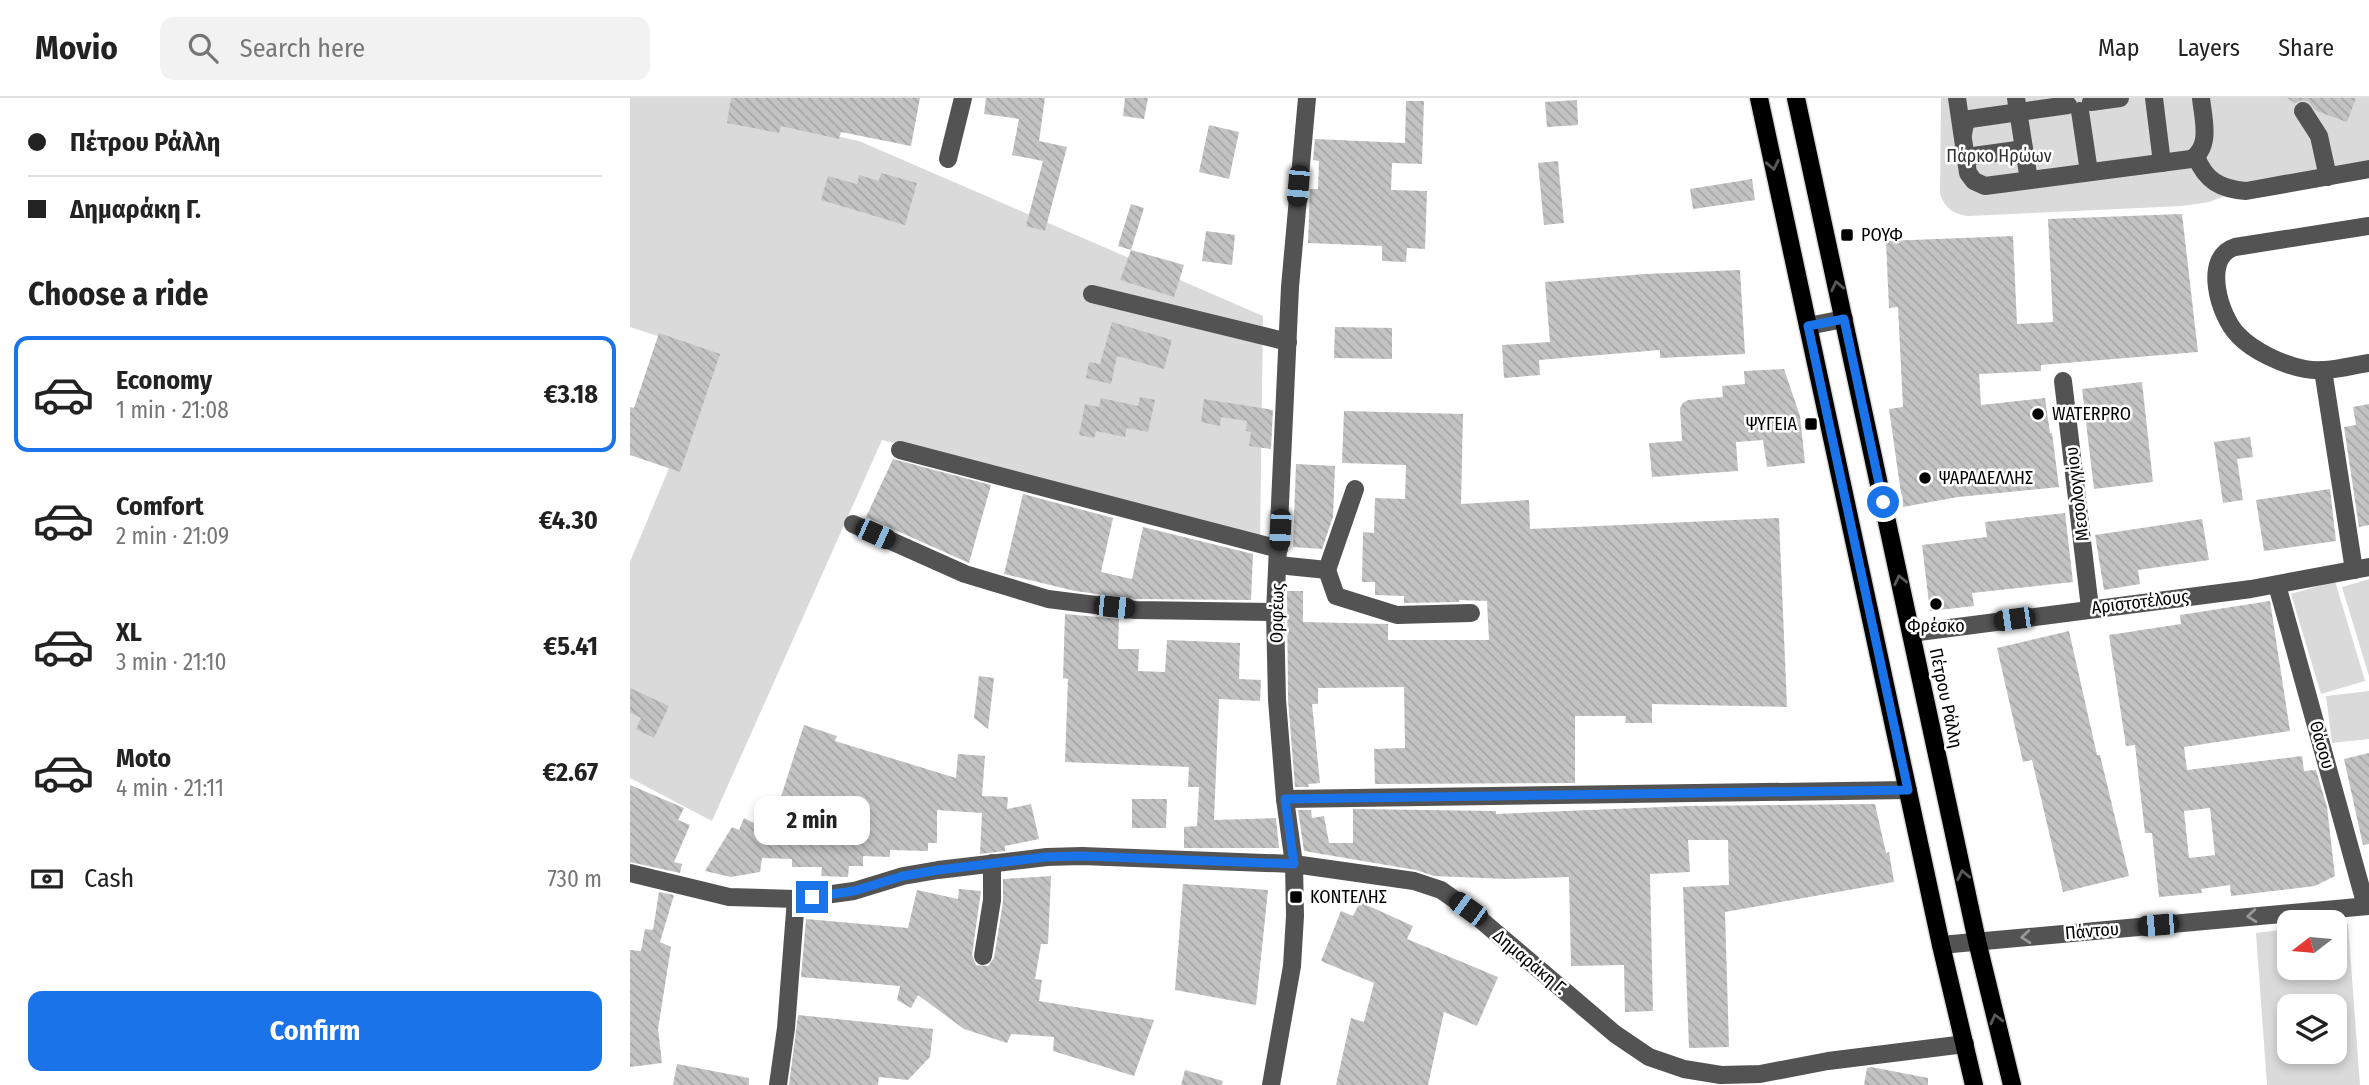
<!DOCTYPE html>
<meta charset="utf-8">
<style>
:root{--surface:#fff;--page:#f2f2f2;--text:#222;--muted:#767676;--line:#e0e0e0;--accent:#1a73e8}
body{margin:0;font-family:"Fira Sans Condensed",sans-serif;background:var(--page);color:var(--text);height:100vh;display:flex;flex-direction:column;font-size:26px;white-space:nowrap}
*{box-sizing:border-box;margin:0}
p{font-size:23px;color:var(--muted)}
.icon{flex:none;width:38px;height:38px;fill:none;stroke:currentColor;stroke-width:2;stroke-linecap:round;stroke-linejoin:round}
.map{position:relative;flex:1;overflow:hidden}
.side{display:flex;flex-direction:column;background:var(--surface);width:630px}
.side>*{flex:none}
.hud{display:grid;align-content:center;height:154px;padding:0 28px;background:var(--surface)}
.needle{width:46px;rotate:254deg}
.buttons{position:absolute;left:1647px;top:812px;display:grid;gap:14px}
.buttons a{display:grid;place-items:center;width:70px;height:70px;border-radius:14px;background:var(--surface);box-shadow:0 4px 10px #0003;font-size:35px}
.end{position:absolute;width:32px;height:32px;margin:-16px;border:9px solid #1a73e8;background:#fff;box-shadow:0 0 0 4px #fff}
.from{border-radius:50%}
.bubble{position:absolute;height:49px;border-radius:14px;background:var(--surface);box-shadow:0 4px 10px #0003;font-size:23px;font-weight:700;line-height:49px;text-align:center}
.car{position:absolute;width:21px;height:42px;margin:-21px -10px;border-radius:9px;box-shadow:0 0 5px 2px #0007;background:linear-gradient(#222 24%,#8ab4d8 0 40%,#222 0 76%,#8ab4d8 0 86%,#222 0)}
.hud b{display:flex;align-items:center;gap:24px;height:66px;font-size:26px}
.hud b+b{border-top:2px solid var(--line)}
.hud i{width:18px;height:18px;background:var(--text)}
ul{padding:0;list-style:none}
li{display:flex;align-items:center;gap:21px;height:116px;margin:0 14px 10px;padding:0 14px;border:4px solid transparent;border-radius:14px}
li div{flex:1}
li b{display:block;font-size:26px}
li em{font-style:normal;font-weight:700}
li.current{border-color:var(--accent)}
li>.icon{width:63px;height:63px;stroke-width:1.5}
h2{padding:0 28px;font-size:32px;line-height:84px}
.pay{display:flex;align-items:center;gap:18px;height:77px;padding:0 28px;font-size:26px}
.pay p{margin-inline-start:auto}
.primary-button{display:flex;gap:14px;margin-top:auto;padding:14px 28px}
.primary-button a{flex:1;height:80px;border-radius:14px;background:var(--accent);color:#fff;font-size:28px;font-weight:700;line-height:80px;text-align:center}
header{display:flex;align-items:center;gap:42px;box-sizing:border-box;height:98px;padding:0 35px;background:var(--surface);border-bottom:2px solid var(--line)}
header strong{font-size:33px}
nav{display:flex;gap:38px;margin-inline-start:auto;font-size:24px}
.search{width:490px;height:63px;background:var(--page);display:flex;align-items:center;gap:18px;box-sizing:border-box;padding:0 24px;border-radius:14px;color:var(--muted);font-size:26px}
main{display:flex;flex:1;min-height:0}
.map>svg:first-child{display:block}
.park{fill:#dadada;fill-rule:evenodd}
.building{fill:url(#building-back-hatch);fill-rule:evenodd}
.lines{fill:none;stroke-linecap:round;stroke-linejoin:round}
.major-casing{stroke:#dbdbdb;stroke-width:21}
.minor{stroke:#535353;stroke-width:18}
.major{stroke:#000;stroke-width:18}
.oneway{stroke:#595959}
.oneway2{stroke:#989898}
.route{stroke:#1a73e8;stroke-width:9}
.poi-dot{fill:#000;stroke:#fff;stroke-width:2.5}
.labels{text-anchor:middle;stroke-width:5;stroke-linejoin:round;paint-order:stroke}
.park-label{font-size:18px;fill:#313131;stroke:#fff}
.poi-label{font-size:18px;fill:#000;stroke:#fff;text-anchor:start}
.street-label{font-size:18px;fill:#000;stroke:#fff}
</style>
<header>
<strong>Movio</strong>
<div class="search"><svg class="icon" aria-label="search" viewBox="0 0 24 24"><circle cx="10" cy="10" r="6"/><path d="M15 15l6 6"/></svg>Search here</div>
<nav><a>Map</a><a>Layers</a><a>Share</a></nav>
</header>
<main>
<section class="side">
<div class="hud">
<b><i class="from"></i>Πέτρου Ράλλη</b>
<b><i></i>Δημαράκη Γ.</b>
</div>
<h2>Choose a ride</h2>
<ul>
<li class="current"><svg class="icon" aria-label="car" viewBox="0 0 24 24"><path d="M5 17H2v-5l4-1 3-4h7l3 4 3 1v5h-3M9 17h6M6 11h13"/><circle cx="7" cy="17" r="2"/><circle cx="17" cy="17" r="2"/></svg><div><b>Economy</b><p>1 min · 21:08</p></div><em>€3.18</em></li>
<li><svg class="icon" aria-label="car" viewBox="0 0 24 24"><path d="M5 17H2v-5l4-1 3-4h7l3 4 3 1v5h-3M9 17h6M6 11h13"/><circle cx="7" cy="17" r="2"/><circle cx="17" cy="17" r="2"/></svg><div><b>Comfort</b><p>2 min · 21:09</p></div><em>€4.30</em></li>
<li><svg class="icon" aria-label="car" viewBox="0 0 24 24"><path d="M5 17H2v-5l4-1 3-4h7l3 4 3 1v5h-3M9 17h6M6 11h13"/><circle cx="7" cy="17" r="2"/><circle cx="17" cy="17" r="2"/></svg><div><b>XL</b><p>3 min · 21:10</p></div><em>€5.41</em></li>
<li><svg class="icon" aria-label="car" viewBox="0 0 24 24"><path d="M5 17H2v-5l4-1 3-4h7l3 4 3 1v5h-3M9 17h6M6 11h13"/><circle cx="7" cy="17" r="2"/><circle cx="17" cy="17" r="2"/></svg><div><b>Moto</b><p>4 min · 21:11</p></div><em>€2.67</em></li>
</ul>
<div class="pay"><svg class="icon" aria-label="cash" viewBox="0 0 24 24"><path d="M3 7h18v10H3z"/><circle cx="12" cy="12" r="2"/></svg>Cash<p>730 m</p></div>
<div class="primary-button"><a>Confirm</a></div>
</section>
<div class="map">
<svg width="1739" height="987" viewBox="0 0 1739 987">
<defs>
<pattern id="building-back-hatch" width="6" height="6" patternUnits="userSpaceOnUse" patternTransform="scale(1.75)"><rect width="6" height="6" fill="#c3c3c3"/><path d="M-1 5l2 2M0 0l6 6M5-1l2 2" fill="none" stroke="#a6a6a6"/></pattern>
</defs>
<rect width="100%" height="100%" fill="#fff"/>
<g class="park">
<path d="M0,0H116L113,18L229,43L633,218L630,446L252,342L82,723L0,680V464L86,257L0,229Z"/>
<path d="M1311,0H1739V64L1606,94L1579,104L1552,108L1338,118C1323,116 1316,111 1310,96Z"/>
<path d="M1739,481V578L1712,489Z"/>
<path d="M1705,483L1735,583L1691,596L1661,496Z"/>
<path d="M1739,593V641L1702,645L1696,598Z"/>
<path d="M1718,826L1730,987H1637L1626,835L1659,831V870H1704L1705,827ZM1659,908H1704V954H1659Z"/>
</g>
<g class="building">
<path d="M101,0H290L281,48L211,34L209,41L151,28L149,35L97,25Z"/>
<path d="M356,0H415L409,43L437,49L415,133L396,128L413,63L382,57L389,21L354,16Z"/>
<path d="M495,0H518L514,21L493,18Z"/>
<path d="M1657,0H1726L1717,24L1686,13L1678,3L1672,2L1665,5Z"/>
<path d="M947,2L948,27L917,29L915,4Z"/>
<path d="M776,3H794L792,66L762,65L761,92L797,93L795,151L777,150L776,164L752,163V148L678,145L680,91H688L689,63L683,62L685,41L775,45Z"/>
<path d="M579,27L609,34L599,81L569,74Z"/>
<path d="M928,63L934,125L914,127L908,65Z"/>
<path d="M251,75L287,85L275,127L191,102L198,78L227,86L229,77L249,83Z"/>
<path d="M1122,81L1125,102L1063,111L1060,91Z"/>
<path d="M501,106L514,110L501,152L488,148Z"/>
<path d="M1552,116L1568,254L1411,267V273L1349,276L1351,307L1415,300L1420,335H1422L1429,389L1328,399L1273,409L1259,311L1273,309L1268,209L1259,210L1256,143L1383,138L1387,226L1423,224L1418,121Z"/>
<path d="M576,133L605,137L602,167L572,163Z"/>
<path d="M501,152L554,167L544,199L490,182Z"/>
<path d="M1110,172L1115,256L1030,260V252L909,262L910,277L874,280L872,247L920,244L915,184L1015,176Z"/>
<path d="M482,224L542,242L534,271L487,258L481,286L456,280L459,264L470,266Z"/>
<path d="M705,229L762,230V261L704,260Z"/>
<path d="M29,235L90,256L50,374L0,357V309L4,310Z"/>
<path d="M1154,271L1170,318L1175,365L1137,369L1133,342L1106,344L1108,373L1022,379L1019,345L1052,343L1050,310L1053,305L1058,302L1093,299L1092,288L1115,286L1114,273Z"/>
<path d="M1512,284L1523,384L1464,391L1452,291Z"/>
<path d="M510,299L525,302L518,334L497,330L495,339L466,333L464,340L449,337L455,306L469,309L471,300L508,308Z"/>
<path d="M574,301L643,312L641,351L619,348L621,334L616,333L617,323L591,319L590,328L571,324Z"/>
<path d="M1739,306V427L1729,429L1714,329L1726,327L1723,309Z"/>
<path d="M714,313L833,316L831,406L899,402L900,431L1149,420L1157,609L1022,606V625H995L996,618H945V685L745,686L744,651L775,650L774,589L688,590V606H682L690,685L678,686L679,689H665L658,601L657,493H673V524L758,526V542H859L857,503L829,502V504L774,505V498L745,497V484H732L733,434L744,435L745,400L775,401L776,367L712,365Z"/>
<path d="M1620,339L1623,359L1607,361L1613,402L1593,405L1584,344Z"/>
<path d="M263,361L361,387L339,465L236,419Z"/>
<path d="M666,366L705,368L703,419L692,451L663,449Z"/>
<path d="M1700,391L1706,443L1634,453L1626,402Z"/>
<path d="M393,396L483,420L471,474L502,481L513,429L623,456L621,502L506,501L445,493L374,476Z"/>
<path d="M1435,415L1443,484L1342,495L1344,508L1300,513L1292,447L1357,439L1355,424Z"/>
<path d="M1572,421L1579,462L1508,472L1510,486L1474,492L1465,437Z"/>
<path d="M1640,503L1660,633L1554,649L1557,672L1672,658L1674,673L1686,672L1697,709L1705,778L1685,788L1601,798L1600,787L1571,791L1572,795L1529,799L1522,735H1515L1505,647L1496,648L1479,537L1551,526L1550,517ZM1580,710L1585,757L1559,760L1554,713Z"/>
<path d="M435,516L489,521L488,551H509L508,573L535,574L537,542L610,545L609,581L631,582L630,603L589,601L584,722L646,720L649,750H554V729L567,728L569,689H558L559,669L435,664L438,581L433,580Z"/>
<path d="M1439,533L1467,657H1470L1499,778L1433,794L1402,662L1393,664L1367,550Z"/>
<path d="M349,578L364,580L358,631L344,620Z"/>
<path d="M0,590L39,608L24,640L6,631L11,620L0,614Z"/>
<path d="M174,627L207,638L205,643L326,680L328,656L355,658L352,698L378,699L377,711L401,706L409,741L375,748V753L350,756L352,715L307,712V745H298V753L260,752V759L233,758V768H219L218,779L191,778L192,769H162V761L132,760L130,774L101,779L75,773L102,729L109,732L114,720L140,733Z"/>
<path d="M1739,655V746L1733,747L1714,661Z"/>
<path d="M0,687L54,710L48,722L60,727L44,764L52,766L50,775L0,764Z"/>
<path d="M502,701H537L536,730H502Z"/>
<path d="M1245,706L1256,755L1259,754L1264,784L1095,814L1099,949L1059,950L1053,789L1099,787L1098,742H1058L1060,774L1020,776L1023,913L995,914L994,867L941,868L939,779L877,781L804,778L786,772L674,753L668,712H681L682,720L694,718L699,745H723V711L866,713V716L1057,708Z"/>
<path d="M421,778L418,846H411L405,881L412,882L409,903L524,922L504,978L423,953L424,939L381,936L377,945L334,931L288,897L281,910L267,902L270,888L171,879L176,821L278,830L287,792L328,801L329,791L351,793L342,857L346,867L358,868L364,860L373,804V781Z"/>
<path d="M553,786L638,792L626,907L545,892Z"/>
<path d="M29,794L44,797L30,844L41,849L28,931L32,965L0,969V852L11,853L15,831L23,832Z"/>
<path d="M730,804L783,828L777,841L868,879L847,928L814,914L798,987H706L721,920L734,924L744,885L691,863L711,813L723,818Z"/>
<path d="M168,917L303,931L300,959L278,982L249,979L248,987H159Z"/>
<path d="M47,966L119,980V987H43Z"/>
<path d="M1241,969L1298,980V987H1234L1237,970Z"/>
<path d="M555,972L593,983L592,987H551Z"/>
</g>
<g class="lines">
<g class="major-casing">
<g id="major">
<path d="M1129,0L1311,847L1344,987"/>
<path d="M1166,0L1347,843L1382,987"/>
</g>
</g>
<g class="minor">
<path d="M1327,0L1338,75L1344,83L1355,88L1561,61C1582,50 1573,20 1571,0"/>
<path d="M1386,0L1399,82"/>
<path d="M1524,0L1532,65"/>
<path d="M1461,4L1490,0"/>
<path d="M1450,13L1459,74"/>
<path d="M1673,13L1689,38L1698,79"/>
<path d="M1333,36L1335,26L1340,21L1438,7"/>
<path d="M1566,58C1575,83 1591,91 1616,93L1739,71"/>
<path d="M1336,59L1394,51"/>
<path d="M318,61L333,0"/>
<path d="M1739,128L1605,149C1572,159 1589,218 1608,237C1623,253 1653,267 1675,271C1696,275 1718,268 1739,265"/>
<path d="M462,196L658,244"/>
<path d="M1178,228L1214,221"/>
<path d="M1693,272L1724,472"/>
<path d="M1433,283L1460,510"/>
<path d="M270,352L649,451"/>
<path d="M223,426L335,476L418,501L505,512L645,514"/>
<path d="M648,467L697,472L706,498L767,517L841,515"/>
<path d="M697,472L725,391"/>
<path d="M1647,487L1736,808"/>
<path d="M1281,535L1621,491L1739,469"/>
<path d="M655,701L1278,692"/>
<path d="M0,775L99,799L166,801L224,793L273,778L308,772L417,759L452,758L664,766L784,783L811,792L838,811L985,936L1019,959L1054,971L1091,977L1130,976L1198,963L1335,946"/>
<path d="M1311,847L1739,808"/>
<path d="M353,858L362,802V765"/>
<path d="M148,987L156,930L166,801"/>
<path d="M641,987L662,868L665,818L664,766L655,701L647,602L645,514L660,189L677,0"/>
</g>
<use href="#major" class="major"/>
</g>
<defs><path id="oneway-chevron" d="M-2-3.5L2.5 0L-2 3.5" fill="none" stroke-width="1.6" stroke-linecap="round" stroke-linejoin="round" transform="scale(1.75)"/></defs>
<g class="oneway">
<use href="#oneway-chevron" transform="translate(1143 67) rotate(78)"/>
<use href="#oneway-chevron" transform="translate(1207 188) rotate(-102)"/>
<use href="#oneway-chevron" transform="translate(1270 482) rotate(-102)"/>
<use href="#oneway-chevron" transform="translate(1333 777) rotate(-102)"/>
<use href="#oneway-chevron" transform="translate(1366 921) rotate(-104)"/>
</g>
<g class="oneway2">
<use href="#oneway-chevron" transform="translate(1622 818) rotate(175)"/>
<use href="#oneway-chevron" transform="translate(1396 839) rotate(175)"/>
</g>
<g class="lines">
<path class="route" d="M182,799L224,793L273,778L308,772L416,759L452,758L664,766L655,701L1278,692L1178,228L1214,221L1253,404"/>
</g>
<g class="poi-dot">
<rect x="1210" y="130" width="14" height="14" rx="3.5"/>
<circle cx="1408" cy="316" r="7"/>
<rect x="1174" y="319" width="14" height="14" rx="3.5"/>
<circle cx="1295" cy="380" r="7"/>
<circle cx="1306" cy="506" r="7"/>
<rect x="659" y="792" width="14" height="14" rx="3.5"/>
</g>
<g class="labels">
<g class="park-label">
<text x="1369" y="64">Πάρκο Ηρώων</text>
</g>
<g class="poi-label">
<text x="1231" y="143">ΡΟΥΦ</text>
<text x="1422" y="322">WATERPRO</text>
<text x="1167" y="332" text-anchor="end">ΨΥΓΕΙΑ</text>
<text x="1309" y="386">ΨΑΡΑΔΕΛΛΗΣ</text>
<text x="1306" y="534" text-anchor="middle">Φρέσκο</text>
<text x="680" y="805">ΚΟΝΤΕΛΗΣ</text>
</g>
<g class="street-label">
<text transform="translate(1447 396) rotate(-97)" y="6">Μεσολογγίου</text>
<text transform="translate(1510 504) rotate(-7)" y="6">Αριστοτέλους</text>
<text transform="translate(647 515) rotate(-89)" y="6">Ορφέως</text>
<text transform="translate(1316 600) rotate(78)" y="6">Πέτρου Ράλλη</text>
<text transform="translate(1692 647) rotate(74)" y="6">Θάσου</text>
<text transform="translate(1462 833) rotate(-5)" y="6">Πάντου</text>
<text transform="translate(900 864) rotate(40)" y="6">Δημαράκη Γ.</text>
</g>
</g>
</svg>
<div class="buttons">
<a><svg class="needle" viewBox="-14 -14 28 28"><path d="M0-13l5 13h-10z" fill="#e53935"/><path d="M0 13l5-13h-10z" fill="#767676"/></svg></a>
<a><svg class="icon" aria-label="layers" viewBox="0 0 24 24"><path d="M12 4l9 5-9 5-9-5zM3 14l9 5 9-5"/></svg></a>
</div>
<i class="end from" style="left:1253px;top:404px"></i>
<i class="end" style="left:182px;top:799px"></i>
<div class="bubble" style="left:124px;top:698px;width:116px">2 min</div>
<i class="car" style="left:668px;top:88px;rotate:185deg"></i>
<i class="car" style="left:650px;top:432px;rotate:183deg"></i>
<i class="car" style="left:245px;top:436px;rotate:114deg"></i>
<i class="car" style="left:484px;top:509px;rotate:96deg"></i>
<i class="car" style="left:1384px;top:521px;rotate:262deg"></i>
<i class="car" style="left:838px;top:811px;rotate:306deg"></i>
<i class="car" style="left:1528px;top:827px;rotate:265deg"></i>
</div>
</main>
